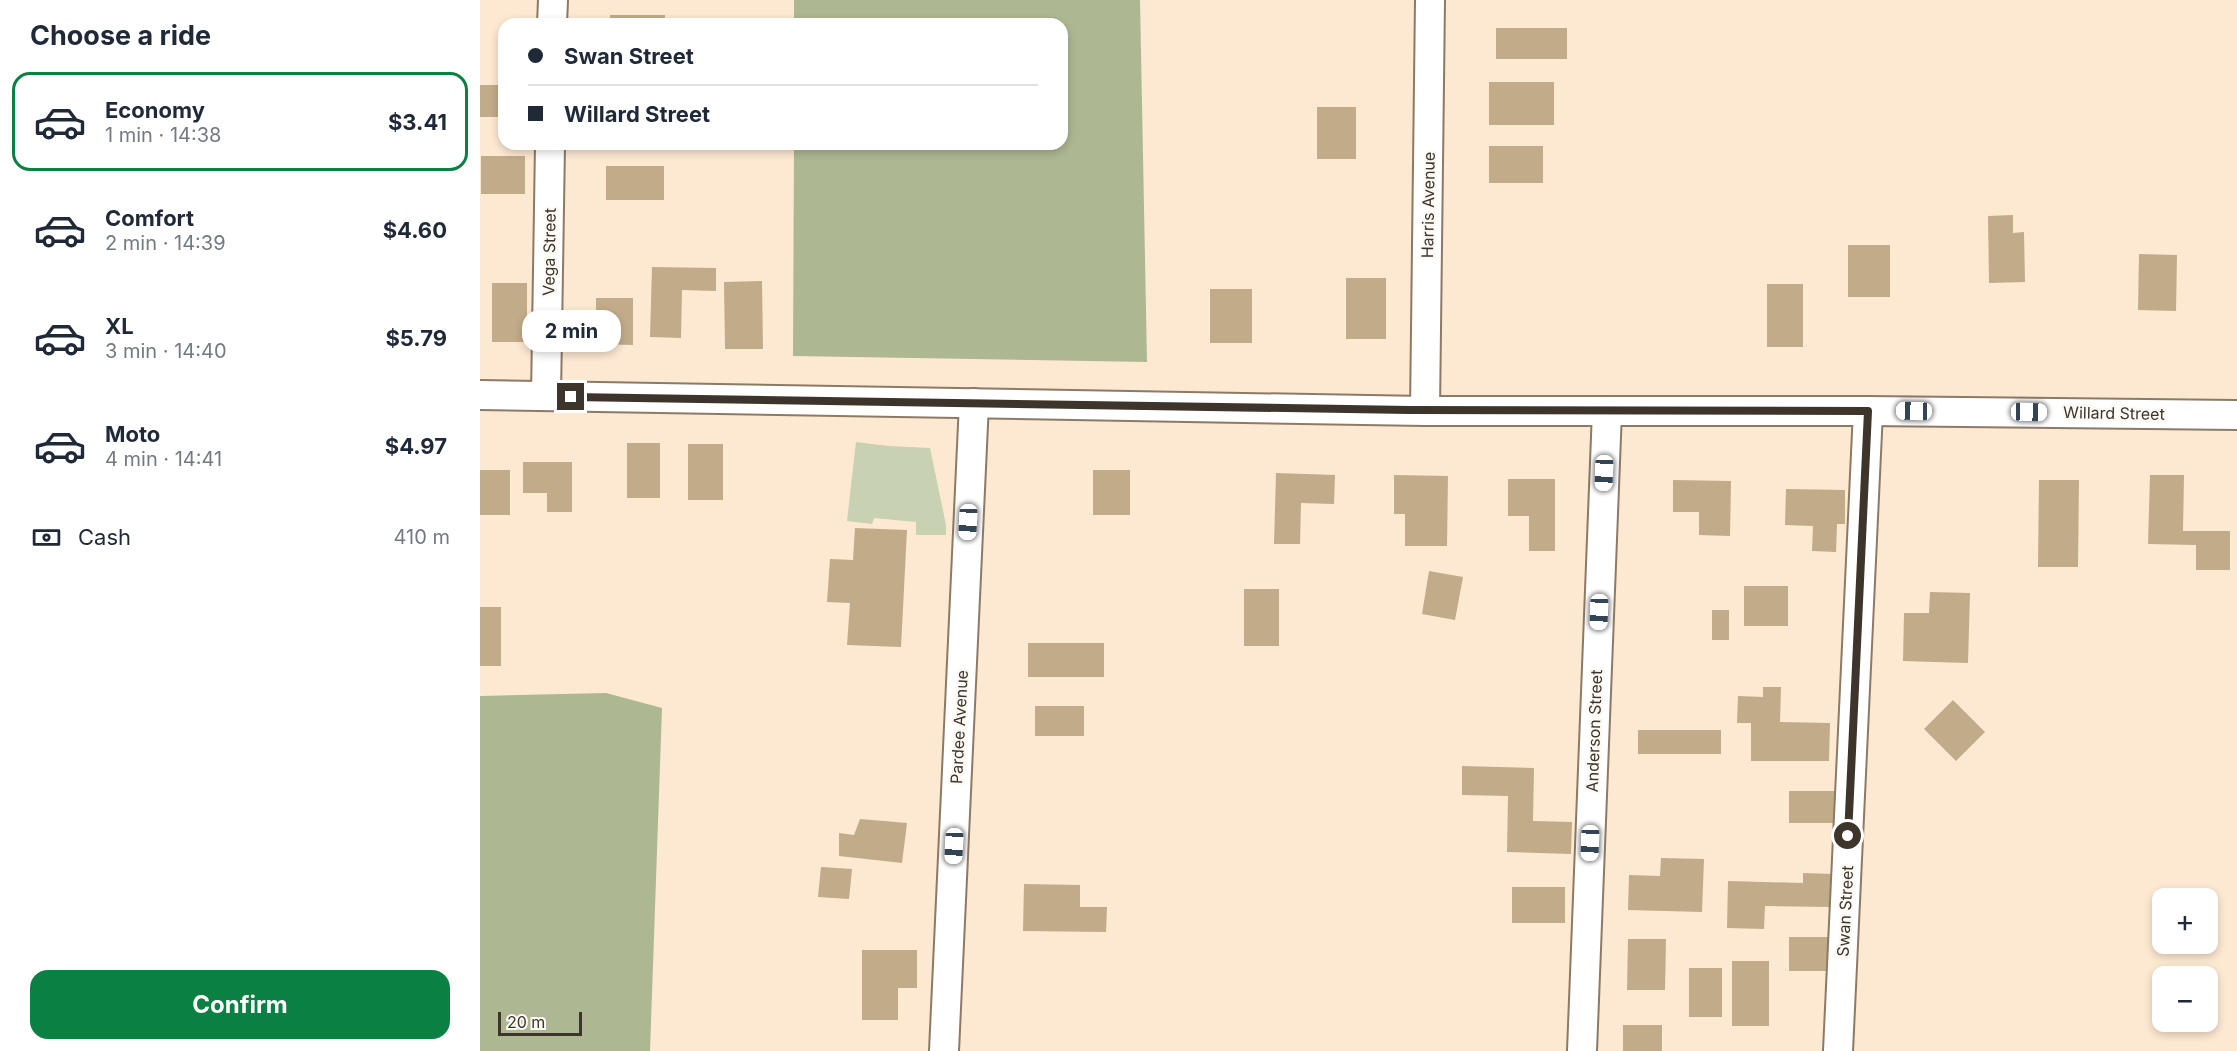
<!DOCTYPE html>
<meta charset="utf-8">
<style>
:root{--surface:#fff;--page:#f2f2f3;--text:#1f2937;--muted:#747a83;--line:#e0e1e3;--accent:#0b8043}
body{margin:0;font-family:Inter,sans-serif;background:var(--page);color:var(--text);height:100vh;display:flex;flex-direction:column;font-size:22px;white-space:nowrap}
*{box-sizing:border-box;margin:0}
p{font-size:20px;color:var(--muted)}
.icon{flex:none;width:33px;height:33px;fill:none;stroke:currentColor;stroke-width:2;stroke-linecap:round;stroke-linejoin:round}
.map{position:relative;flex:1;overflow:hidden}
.drawer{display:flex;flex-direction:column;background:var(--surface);width:480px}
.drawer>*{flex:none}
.hud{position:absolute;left:18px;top:18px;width:570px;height:132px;border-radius:18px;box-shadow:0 3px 9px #0003;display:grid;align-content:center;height:132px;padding:0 30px;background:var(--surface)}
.controls{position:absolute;left:1672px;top:888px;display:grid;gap:12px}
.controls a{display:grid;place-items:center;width:66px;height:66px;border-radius:12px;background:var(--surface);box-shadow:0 3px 9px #0003;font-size:30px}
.scale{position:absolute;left:18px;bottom:15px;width:84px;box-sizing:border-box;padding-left:6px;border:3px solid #3d352c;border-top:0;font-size:16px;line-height:21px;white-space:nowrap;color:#3d352c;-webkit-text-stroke:4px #fdf9f4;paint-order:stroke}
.end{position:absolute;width:27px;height:27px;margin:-14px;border:8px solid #3d352c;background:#fff;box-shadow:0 0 0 3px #fff}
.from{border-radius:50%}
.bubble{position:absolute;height:42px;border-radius:18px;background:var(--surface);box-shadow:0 3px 9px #0003;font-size:20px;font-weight:700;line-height:42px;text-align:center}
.car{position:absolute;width:18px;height:36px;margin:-18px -9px;border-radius:8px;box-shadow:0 0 4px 2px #0007;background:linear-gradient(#fff 24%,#345 0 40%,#fff 0 76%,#345 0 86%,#fff 0)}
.hud b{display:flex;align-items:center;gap:21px;height:57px;font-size:22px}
.hud b+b{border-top:2px solid var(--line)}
.hud i{width:15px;height:15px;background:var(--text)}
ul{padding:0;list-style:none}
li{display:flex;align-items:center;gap:18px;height:99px;margin:0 12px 9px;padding:0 18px;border:3px solid transparent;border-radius:18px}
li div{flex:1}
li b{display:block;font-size:22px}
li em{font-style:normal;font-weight:700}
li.active{border-color:var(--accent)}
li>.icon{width:54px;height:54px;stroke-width:1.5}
h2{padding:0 30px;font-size:27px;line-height:72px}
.pay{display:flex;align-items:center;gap:15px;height:66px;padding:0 30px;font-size:22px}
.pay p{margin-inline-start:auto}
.button{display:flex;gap:12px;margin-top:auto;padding:12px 30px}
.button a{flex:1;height:69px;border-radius:18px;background:var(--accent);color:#fff;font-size:24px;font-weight:700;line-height:69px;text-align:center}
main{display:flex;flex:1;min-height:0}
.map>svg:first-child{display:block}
.green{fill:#c8d1b2}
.forest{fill:#adb792}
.building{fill:#c1ab89}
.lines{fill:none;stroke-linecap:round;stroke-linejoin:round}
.minor-casing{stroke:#8c7a66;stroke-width:32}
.minor{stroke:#fff;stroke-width:28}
.route{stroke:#3d352c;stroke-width:8}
.labels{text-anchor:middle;stroke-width:5;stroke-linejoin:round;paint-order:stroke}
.street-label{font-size:16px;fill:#3d352c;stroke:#fdf9f4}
</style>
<main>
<section class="drawer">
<h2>Choose a ride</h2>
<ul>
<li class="active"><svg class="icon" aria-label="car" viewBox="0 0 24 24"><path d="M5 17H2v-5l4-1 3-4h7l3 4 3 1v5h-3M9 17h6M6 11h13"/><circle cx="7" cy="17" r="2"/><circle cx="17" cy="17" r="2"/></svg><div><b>Economy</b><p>1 min · 14:38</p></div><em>$3.41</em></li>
<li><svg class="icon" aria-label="car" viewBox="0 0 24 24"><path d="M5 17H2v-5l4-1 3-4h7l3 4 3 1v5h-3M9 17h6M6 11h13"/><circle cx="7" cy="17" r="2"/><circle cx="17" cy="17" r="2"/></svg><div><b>Comfort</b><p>2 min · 14:39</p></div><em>$4.60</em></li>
<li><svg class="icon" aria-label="car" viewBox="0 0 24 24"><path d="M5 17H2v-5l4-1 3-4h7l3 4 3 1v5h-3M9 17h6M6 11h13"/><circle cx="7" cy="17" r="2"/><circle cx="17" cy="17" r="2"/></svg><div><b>XL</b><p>3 min · 14:40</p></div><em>$5.79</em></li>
<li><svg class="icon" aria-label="car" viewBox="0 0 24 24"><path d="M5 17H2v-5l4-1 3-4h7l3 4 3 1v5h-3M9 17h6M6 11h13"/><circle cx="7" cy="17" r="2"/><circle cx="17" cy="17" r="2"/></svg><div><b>Moto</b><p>4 min · 14:41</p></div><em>$4.97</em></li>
</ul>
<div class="pay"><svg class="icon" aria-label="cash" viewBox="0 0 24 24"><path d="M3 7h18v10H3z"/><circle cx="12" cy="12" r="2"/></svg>Cash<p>410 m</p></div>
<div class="button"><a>Confirm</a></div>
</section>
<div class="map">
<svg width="1757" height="1051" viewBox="0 0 1757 1051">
<rect width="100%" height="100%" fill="#fde8d2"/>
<path class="green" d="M376,442L409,446L450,448L466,525V535H436V522L394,518L392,524L367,521Z"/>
<g class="forest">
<path d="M314,0H660L667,362L313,356L314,144H582V24H314Z"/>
<path d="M126,693L182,708L170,1051H0V696Z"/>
</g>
<g class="building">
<rect x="130" y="15" width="55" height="9"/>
<rect x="1016" y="28" width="71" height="31"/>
<rect x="1009" y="82" width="65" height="43"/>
<rect x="0" y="85" width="24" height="32"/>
<rect x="837" y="107" width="39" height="52"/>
<rect x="1009" y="146" width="54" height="37"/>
<rect x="1" y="156" width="44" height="38"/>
<rect x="126" y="166" width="58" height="34"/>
<path d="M1533,215V233L1544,232L1545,282L1509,283L1508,216Z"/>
<rect x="1368" y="245" width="42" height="52"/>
<path d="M1659,254L1697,255L1696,311L1658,310Z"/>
<path d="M172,267L236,268V291L202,290L201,338L170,337Z"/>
<rect x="866" y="278" width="40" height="61"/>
<path d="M282,281L283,349H245L244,282Z"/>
<rect x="12" y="283" width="35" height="59"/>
<rect x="1287" y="284" width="36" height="63"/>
<rect x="730" y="289" width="42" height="54"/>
<path d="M116,298H153V345L116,344Z"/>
<rect x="147" y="443" width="33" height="55"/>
<rect x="208" y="444" width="35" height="56"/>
<path d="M43,462H92V512H67V493H43Z"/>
<rect x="0" y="470" width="30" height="45"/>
<rect x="613" y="470" width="37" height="45"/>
<path d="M796,473L855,475L854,504L821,503L820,544H794Z"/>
<path d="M914,475L968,476L967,546H925V514H914Z"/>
<path d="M1670,475H1704L1703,531H1750V570H1716V545L1668,544Z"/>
<path d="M1028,479H1075V551H1049V516H1028Z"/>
<path d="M1193,480L1251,481L1250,536L1219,535V512H1193Z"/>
<path d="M1559,480H1599L1598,567H1558Z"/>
<path d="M1306,489L1365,490V524H1357L1356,552L1332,551L1333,526L1305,525Z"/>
<path d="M375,528L427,530L421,647L367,645L370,603L347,602L350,559L373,560Z"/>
<path d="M949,571L983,577L975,620L942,614Z"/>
<rect x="1264" y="586" width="44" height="40"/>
<rect x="764" y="589" width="35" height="57"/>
<path d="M1450,592L1490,593L1488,663L1423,661L1424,613H1449Z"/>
<rect x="0" y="607" width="21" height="59"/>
<rect x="1232" y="610" width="17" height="30"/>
<rect x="548" y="643" width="76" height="34"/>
<path d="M1283,687H1301L1300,722L1350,723L1349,761H1271V723H1257L1258,696L1283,697Z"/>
<path d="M1473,700L1505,732L1476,761L1444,729Z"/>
<rect x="555" y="706" width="49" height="30"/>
<rect x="1158" y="730" width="83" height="24"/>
<path d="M982,766L1054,768L1053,821L1092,822L1091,854L1027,852L1028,796L982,795Z"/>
<rect x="1309" y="791" width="46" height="32"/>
<path d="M380,819L427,823L422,863L359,856V833L374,835Z"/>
<path d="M1181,858L1224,859L1222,912L1148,910L1149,875L1180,876Z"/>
<path d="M341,867L372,869L369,899L338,897Z"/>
<path d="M1323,873L1352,874L1351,907L1285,906L1284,929L1247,928L1248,881L1323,883Z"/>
<path d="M544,884L600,885V907H627L626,932L543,931Z"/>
<rect x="1032" y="887" width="53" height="36"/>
<rect x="1309" y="937" width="39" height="34"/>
<path d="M1148,939H1186L1185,990H1147Z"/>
<path d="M382,950H437V988H418V1020H382Z"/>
<rect x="1252" y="961" width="37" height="65"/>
<rect x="1209" y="968" width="33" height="49"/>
<rect x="1143" y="1025" width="39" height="26"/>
</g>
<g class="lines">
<g class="minor-casing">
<g id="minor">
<path d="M72,24L73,0"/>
<path d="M0,395L945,411H1388L1757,415"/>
<path d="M66,396L70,144"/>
<path d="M945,411L950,0"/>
<path d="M464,1051L494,403"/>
<path d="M1102,1051L1127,411"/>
<path d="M1358,1051L1388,411"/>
</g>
</g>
<use href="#minor" class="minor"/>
</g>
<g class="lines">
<path class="route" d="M91,397L929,410L1388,411L1368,836"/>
</g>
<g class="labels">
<g class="street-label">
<text transform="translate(948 205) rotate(-89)" y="6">Harris Avenue</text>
<text transform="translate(69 252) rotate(-89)" y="6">Vega Street</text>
<text transform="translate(1634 413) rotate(1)" y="6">Willard Street</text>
<text transform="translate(479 727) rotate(-87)" y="6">Pardee Avenue</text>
<text transform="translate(1114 731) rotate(-88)" y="6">Anderson Street</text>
<text transform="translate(1365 911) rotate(-87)" y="6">Swan Street</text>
</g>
</g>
</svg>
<div class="controls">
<a>+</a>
<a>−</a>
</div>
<div class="scale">20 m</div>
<i class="end from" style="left:1368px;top:836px"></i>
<i class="end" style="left:91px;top:397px"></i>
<div class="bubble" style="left:42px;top:310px;width:99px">2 min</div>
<i class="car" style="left:1434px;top:411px;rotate:271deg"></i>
<i class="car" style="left:1549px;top:412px;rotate:91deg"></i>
<i class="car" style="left:1124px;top:473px;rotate:182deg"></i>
<i class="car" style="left:488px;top:522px;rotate:183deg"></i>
<i class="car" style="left:1119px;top:612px;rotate:182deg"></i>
<i class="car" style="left:1110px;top:843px;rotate:182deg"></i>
<i class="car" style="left:474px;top:846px;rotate:183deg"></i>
<div class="hud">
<b><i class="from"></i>Swan Street</b>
<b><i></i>Willard Street</b>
</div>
</div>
</main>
